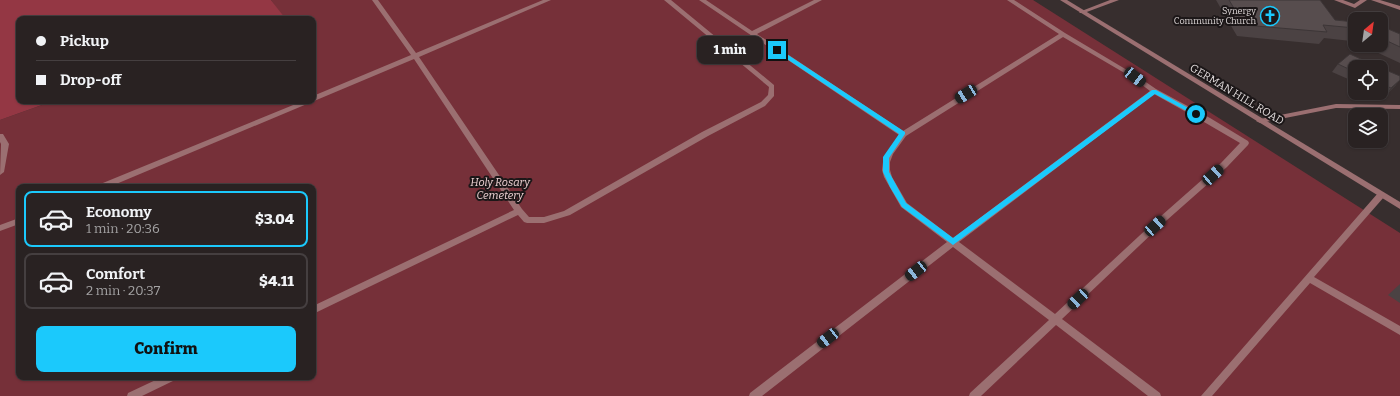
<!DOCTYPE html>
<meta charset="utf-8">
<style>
:root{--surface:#292222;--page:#312a2a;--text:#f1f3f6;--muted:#a5a4a5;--line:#453f40;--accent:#1bc9fc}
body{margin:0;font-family:Bitter,serif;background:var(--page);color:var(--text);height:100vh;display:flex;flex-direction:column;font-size:15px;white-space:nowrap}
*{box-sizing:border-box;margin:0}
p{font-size:13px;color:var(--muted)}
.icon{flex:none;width:22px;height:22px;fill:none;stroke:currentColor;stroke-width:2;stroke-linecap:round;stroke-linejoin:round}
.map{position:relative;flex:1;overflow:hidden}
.sheet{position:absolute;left:16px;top:184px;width:300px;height:196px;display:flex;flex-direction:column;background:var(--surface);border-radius:8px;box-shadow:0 1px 3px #0004,0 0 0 1px var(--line)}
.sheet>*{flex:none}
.top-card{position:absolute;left:16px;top:16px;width:300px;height:88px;border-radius:8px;box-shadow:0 1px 3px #0004,0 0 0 1px var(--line);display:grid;align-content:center;height:88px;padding:0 20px;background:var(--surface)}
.needle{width:26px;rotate:29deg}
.controls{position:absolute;left:1348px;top:12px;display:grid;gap:8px}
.controls a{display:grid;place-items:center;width:40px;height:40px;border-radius:8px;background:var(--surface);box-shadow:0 1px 3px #0004,0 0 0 1px var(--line);font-size:20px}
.end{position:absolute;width:18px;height:18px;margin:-9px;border:5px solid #1bc9fc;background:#111;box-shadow:0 0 0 2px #111}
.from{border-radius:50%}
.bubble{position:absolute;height:28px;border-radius:8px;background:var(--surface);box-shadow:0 1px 3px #0004,0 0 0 1px var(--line);font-size:13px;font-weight:800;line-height:28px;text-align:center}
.car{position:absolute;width:12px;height:24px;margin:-12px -6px;border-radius:5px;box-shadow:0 0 3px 1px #0007;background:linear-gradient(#222 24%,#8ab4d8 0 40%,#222 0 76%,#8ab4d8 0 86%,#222 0)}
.top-card b{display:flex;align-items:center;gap:14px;height:38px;font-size:15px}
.top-card b+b{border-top:1px solid var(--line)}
.top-card i{width:10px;height:10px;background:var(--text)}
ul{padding:7px 0 0;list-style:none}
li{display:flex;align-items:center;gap:12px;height:56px;margin:0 8px 6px;padding:0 12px;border:2px solid var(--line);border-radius:8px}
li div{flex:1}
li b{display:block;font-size:15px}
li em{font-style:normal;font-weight:800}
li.active{border-color:var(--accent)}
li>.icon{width:36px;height:36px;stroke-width:1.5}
.cta{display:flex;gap:8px;margin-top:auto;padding:8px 20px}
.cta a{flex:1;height:46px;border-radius:8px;background:var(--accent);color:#111;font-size:16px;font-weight:800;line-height:46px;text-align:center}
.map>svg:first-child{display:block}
.green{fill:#763039;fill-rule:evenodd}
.forest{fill:#943744}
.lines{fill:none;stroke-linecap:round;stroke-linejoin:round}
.service{fill:#9b6f71;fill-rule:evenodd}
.tertiary{fill:#9b6f71;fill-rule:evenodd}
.wall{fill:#4b4243}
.shaded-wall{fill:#3d3637}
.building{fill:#574d4e;stroke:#3d3637}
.route{fill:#1bc9fc}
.labels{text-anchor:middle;stroke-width:4;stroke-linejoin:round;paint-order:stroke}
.far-poi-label{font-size:9px;fill:#dfd9d9;stroke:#1c1718;text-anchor:end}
.street-label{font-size:11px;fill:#dfd9d9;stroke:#1c1718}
.park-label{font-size:11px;font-style:italic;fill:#efd3d4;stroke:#1c1718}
</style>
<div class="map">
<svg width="1400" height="396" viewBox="0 0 1400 396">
<rect width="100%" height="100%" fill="#372e2e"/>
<path class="green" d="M271,0H1033L1400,233V396H0V120L53,101H313V19H282L284,18ZM19,187H313V377H19Z"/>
<path class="forest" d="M0,0H271L285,18L19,19V101H53L0,120Z"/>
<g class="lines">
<g class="service">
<path d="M372,0H378L416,53L543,0H551L419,57L522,209L529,217H544L564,211L702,132L761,102L768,95L769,87L664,0H671L774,85V96L765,106L708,136L570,215L544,223H527L524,222L518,215L313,314V306L514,210L414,59L109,187H97L98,185L303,101H313V96L411,55Z"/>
<path d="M699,0H706L752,31L814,0H822L757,34L903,131L1059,34L1007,0H1014L1065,33L1137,76L1156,89L1210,118L1248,141L1249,143L1248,145L1227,167L1158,228L1062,319L1160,393L1161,396H1148L1056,325L981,396H969L970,393L1049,320L953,247L762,396H749L750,393L947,242L901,207L884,177L882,170L883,162L886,154L899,135ZM1063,37L1133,78L1150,91L953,238L907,203L892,177L890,170V162L893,154L906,136ZM1154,94L1204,122L1240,143L1221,163L1152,224L1055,314L959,242Z"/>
<path d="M1110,0H1119L1084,13H1080L1079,12Z"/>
<path d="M1334,0H1343L1354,4L1360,0H1367L1355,8Z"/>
<path d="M1371,0H1380L1400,6V10Z"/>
<path d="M1336,104L1400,105V109L1336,108L1260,123L1256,121L1260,119Z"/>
<path d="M0,134H3L9,144L4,172L0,175L1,144L0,142Z"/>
<path d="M1381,192L1384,193L1385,195L1384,197L1314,277L1400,326V335L1310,283L1212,396H1201L1378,193Z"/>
<path d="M19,218V224L0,231V225Z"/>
<path d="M162,377H177L175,380L142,396H127L128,393Z"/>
</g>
<path class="tertiary" d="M1060,0H1067L1400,202V209Z"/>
</g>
<g class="wall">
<path d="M1216,0H1320L1335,20L1355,22V42L1351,41L1324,38L1319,44L1237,36Z"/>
<path d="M1381,26L1400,34V63L1361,45H1381Z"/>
<path d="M1338,64L1355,67V82L1332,72Z"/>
<path d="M1381,68L1396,85L1385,96L1378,93H1381Z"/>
<path d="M1400,284V303L1388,295Z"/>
</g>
<path class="shaded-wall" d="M1400,80L1396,85L1385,96L1391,88Z"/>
<g class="building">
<path d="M1229,0H1320L1335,20L1355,22V28L1323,25L1327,32L1244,25Z"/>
<path d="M1381,26L1400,34V47L1381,38Z"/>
<path d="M1350,54L1378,67H1355V72L1338,64Z"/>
<path d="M1381,68L1400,76V80L1391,88L1381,84Z"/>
</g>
<path class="route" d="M775,49H779L905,132V134L889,158V172L906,203L953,238L1152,90H1156L1199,114L1194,115L1155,94L953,245L902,207L890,187L883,172V157L899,134L775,51Z"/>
<defs>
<g id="church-ring" transform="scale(1)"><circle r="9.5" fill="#1c1718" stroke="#1bc9fc" stroke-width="1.5"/><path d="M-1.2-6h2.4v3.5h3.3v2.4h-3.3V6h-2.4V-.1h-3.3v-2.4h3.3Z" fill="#1bc9fc"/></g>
</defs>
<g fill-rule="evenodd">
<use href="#church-ring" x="1270" y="16"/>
</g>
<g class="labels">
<g class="far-poi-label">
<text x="1256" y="14">Synergy<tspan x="1256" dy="10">Community Church</tspan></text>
</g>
<g class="street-label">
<text transform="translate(1237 94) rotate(31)" y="4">GERMAN HILL ROAD</text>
</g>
<g class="park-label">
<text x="500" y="186">Holy Rosary<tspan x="500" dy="13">Cemetery</tspan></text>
</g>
</g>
</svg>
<div class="controls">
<a><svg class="needle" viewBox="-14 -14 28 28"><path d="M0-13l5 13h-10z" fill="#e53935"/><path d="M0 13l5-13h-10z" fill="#a5a4a5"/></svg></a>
<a><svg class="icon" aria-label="locate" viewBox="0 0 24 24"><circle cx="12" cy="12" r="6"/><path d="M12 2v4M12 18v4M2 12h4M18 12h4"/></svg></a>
<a><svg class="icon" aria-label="layers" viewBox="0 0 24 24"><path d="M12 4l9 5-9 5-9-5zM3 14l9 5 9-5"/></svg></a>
</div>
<i class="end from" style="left:1196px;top:114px"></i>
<i class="end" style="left:777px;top:50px"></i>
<div class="bubble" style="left:697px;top:36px;width:66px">1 min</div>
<i class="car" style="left:1135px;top:77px;rotate:128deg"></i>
<i class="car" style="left:966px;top:94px;rotate:238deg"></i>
<i class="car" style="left:1213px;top:175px;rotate:48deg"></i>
<i class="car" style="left:1155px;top:226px;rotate:48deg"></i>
<i class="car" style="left:916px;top:271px;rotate:232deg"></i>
<i class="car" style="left:1078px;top:299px;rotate:227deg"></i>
<i class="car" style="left:828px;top:338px;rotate:232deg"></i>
<div class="top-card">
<b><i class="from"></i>Pickup</b>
<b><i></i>Drop-off</b>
</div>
<section class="sheet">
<ul>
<li class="active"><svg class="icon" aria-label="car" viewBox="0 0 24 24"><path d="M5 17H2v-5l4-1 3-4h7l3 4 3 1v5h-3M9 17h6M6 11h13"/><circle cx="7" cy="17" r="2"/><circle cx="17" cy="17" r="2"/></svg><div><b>Economy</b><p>1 min · 20:36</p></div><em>$3.04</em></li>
<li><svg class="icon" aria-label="car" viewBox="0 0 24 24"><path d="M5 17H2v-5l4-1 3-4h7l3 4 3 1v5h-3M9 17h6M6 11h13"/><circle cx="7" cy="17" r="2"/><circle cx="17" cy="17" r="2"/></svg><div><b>Comfort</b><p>2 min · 20:37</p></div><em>$4.11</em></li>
</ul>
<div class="cta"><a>Confirm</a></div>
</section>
</div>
